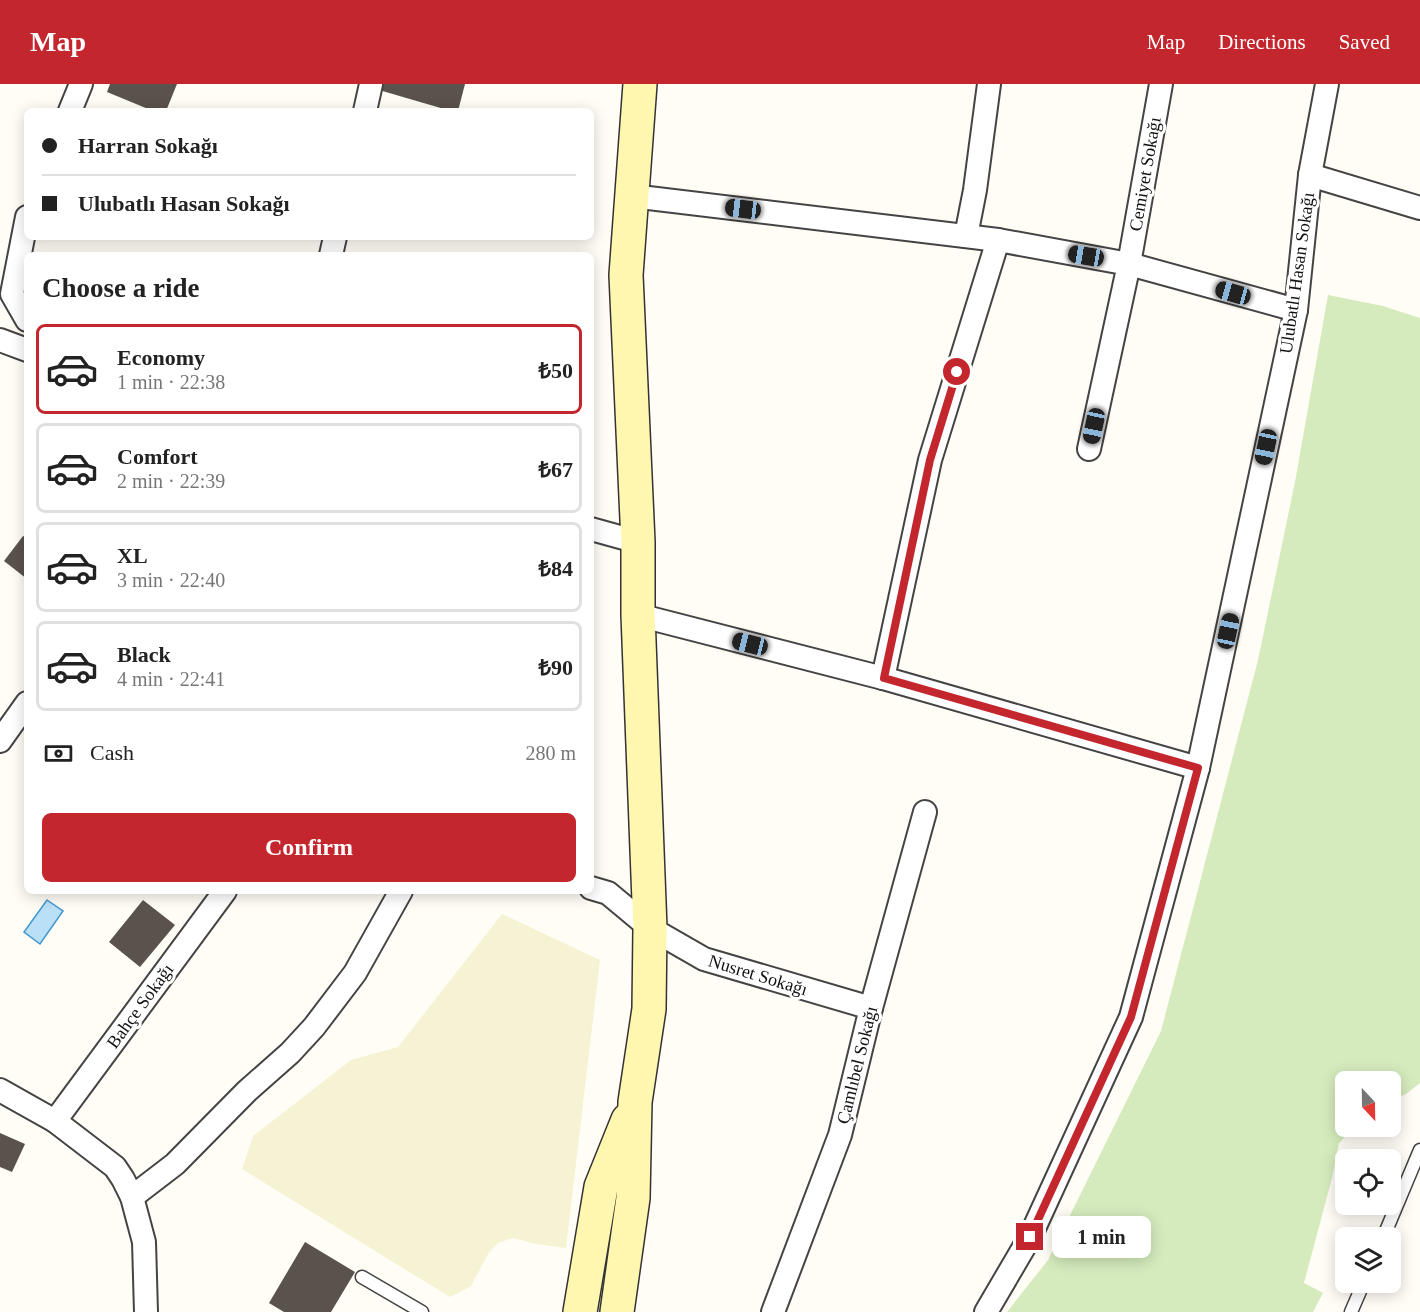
<!DOCTYPE html>
<meta charset="utf-8">
<style>
:root{--surface:#fff;--page:#f2f2f2;--text:#222;--muted:#767676;--line:#e0e0e0;--accent:#c4262e}
body{margin:0;font-family:"Times New Roman",serif;background:var(--page);color:var(--text);height:100vh;display:flex;flex-direction:column;font-size:22px;white-space:nowrap}
*{box-sizing:border-box;margin:0}
p{font-size:20px;color:var(--muted)}
.icon{flex:none;width:33px;height:33px;fill:none;stroke:currentColor;stroke-width:2;stroke-linecap:round;stroke-linejoin:round}
.map{position:relative;flex:1;overflow:hidden}
.details{position:absolute;left:24px;top:168px;width:570px;height:642px;display:flex;flex-direction:column;background:var(--surface);border-radius:9px;box-shadow:0 3px 15px #0003}
.details>*{flex:none}
.banner{position:absolute;left:24px;top:24px;width:570px;height:132px;border-radius:9px;box-shadow:0 3px 15px #0003;display:grid;align-content:center;height:132px;padding:0 18px;background:var(--surface)}
.needle{width:39px;rotate:158deg}
.fabs{position:absolute;left:1335px;top:987px;display:grid;gap:12px}
.fabs a{display:grid;place-items:center;width:66px;height:66px;border-radius:9px;background:var(--surface);box-shadow:0 3px 15px #0003;font-size:30px}
.end{position:absolute;width:27px;height:27px;margin:-14px;border:8px solid #c4262e;background:#fff;box-shadow:0 0 0 3px #fff}
.from{border-radius:50%}
.bubble{position:absolute;height:42px;border-radius:9px;background:var(--surface);box-shadow:0 3px 15px #0003;font-size:20px;font-weight:800;line-height:42px;text-align:center}
.car{position:absolute;width:18px;height:36px;margin:-18px -9px;border-radius:8px;box-shadow:0 0 4px 2px #0007;background:linear-gradient(#222 24%,#8ab4d8 0 40%,#222 0 76%,#8ab4d8 0 86%,#222 0)}
.banner b{display:flex;align-items:center;gap:21px;height:57px;font-size:22px}
.banner b+b{border-top:2px solid var(--line)}
.banner i{width:15px;height:15px;background:var(--text)}
ul{padding:0;list-style:none}
li{display:flex;align-items:center;gap:18px;height:90px;margin:0 12px 9px;padding:0 6px;border:3px solid var(--line);border-radius:9px}
li div{flex:1}
li b{display:block;font-size:22px}
li em{font-style:normal;font-weight:800}
li.current{border-color:var(--accent)}
li>.icon{width:54px;height:54px;stroke-width:1.5}
h2{padding:0 18px;font-size:27px;line-height:72px}
.pay{display:flex;align-items:center;gap:15px;height:66px;padding:0 18px;font-size:22px}
.pay p{margin-inline-start:auto}
.action{display:flex;gap:12px;margin-top:auto;padding:12px 18px}
.action a{flex:1;height:69px;border-radius:9px;background:var(--accent);color:#fff;font-size:24px;font-weight:800;line-height:69px;text-align:center}
header{display:flex;align-items:center;gap:36px;box-sizing:border-box;height:84px;padding:0 30px;background:var(--accent);color:#fff}
header strong{font-size:28px}
nav{display:flex;gap:33px;margin-inline-start:auto;font-size:21px}
.map>svg:first-child{display:block}
.farmland{fill:#f6f3d4}
.green{fill:#d5ebbd}
.water{fill:#b9e0f7;stroke:#3f96cf;stroke-width:1.5}
.building{fill:#5a524d}
.lines{fill:none;stroke-linecap:round;stroke-linejoin:round}
.service-casing{stroke:#444;stroke-width:15}
.minor-casing{stroke:#444;stroke-width:26}
.secondary-casing{stroke:#333;stroke-width:36}
.service{stroke:#fff;stroke-width:12}
.minor{stroke:#fff;stroke-width:22}
.secondary{stroke:#fff6b0;stroke-width:33}
.route{stroke:#c4262e;stroke-width:8}
.labels{text-anchor:middle;stroke-width:6;stroke-linejoin:round;paint-order:stroke}
.street-label{font-size:18px;fill:#111;stroke:#fff}
</style>
<header>
<strong>Map</strong>
<nav><a>Map</a><a>Directions</a><a>Saved</a></nav>
</header>
<div class="map">
<svg width="1420" height="1228" viewBox="0 0 1420 1228">
<rect width="100%" height="100%" fill="#fffdf5"/>
<path class="farmland" d="M502,830L600,876L566,1164L536,1160L513,1154L498,1159L488,1170L471,1202L450,1213L242,1085L253,1052L351,976L398,963Z"/>
<path class="green" d="M1328,211L1383,222L1420,234V999L1406,1010L1391,1017L1390,998H1346V1042L1354,1043L1339,1059L1332,1094L1304,1199L1323,1209L1313,1228H1007L1048,1176L1161,947L1258,576L1295,398Z"/>
<path class="water" d="M47,816L63,827L40,860L24,848Z"/>
<g class="building">
<path d="M110,0H177L166,27H153L107,8Z"/>
<path d="M381,0H465L458,27H451L379,6Z"/>
<path d="M23,452L27,454V495L4,477Z"/>
<path d="M143,816L175,841L140,883L109,858Z"/>
<path d="M0,1049L25,1060L12,1088L0,1083Z"/>
<path d="M305,1158L355,1188L331,1228H284L269,1219Z"/>
</g>
<g class="lines">
<g class="service-casing">
<g id="service">
<path d="M1383,1154L1420,1066"/>
<path d="M362,1193L422,1228"/>
<path d="M1351,1228L1364,1198"/>
</g>
</g>
<g class="minor-casing">
<g id="minor">
<path d="M70,27L81,0"/>
<path d="M365,27L371,0"/>
<path d="M1310,91L1420,124"/>
<path d="M632,112L998,156L1129,180L1296,226"/>
<path d="M27,133L12,210L27,236"/>
<path d="M966,152L975,106L989,0"/>
<path d="M331,171L335,153"/>
<path d="M0,256L27,266"/>
<path d="M1089,365L1129,180L1161,0"/>
<path d="M591,445L638,458"/>
<path d="M638,531L883,594L1198,684"/>
<path d="M883,594L930,376L998,156"/>
<path d="M0,657L27,619"/>
<path d="M591,804L608,809L650,844L704,875L871,924"/>
<path d="M0,1006L55,1037L115,1083L123,1095L132,1113L144,1158L146,1228"/>
<path d="M55,1037L225,807"/>
<path d="M132,1113L175,1080L247,1007L290,969L314,943L355,889L401,807"/>
<path d="M773,1228L840,1051L871,924L925,728"/>
<path d="M986,1228L1030,1153L1131,933L1198,684L1296,226L1310,91L1327,0"/>
</g>
</g>
<g class="secondary-casing">
<g id="secondary">
<path d="M580,1228L601,1103L628,1036"/>
<path d="M617,1228L633,1114L635,1018L649,925L650,844L638,531V458L626,191L640,0"/>
</g>
</g>
<use href="#service" class="service"/>
<use href="#minor" class="minor"/>
<use href="#secondary" class="secondary"/>
</g>
<g class="lines">
<path class="route" d="M957,288L930,376L884,594L1198,684L1131,933L1030,1153"/>
</g>
<g class="labels">
<g class="street-label">
<text transform="translate(1145 90) rotate(-80)" y="6">Cemiyet Sokağı</text>
<text transform="translate(1297 189) rotate(-82)" y="6">Ulubatlı Hasan Sokağı</text>
<text transform="translate(758 891) rotate(17)" y="6">Nusret Sokağı</text>
<text transform="translate(140 922) rotate(-54)" y="6">Bahçe Sokağı</text>
<text transform="translate(857 981) rotate(-76)" y="6">Çamlıbel Sokağı</text>
</g>
</g>
</svg>
<div class="fabs">
<a><svg class="needle" viewBox="-14 -14 28 28"><path d="M0-13l5 13h-10z" fill="#e53935"/><path d="M0 13l5-13h-10z" fill="#767676"/></svg></a>
<a><svg class="icon" aria-label="locate" viewBox="0 0 24 24"><circle cx="12" cy="12" r="6"/><path d="M12 2v4M12 18v4M2 12h4M18 12h4"/></svg></a>
<a><svg class="icon" aria-label="layers" viewBox="0 0 24 24"><path d="M12 4l9 5-9 5-9-5zM3 14l9 5 9-5"/></svg></a>
</div>
<i class="end from" style="left:957px;top:288px"></i>
<i class="end" style="left:1030px;top:1153px"></i>
<div class="bubble" style="left:1052px;top:1132px;width:99px">1 min</div>
<i class="car" style="left:743px;top:125px;rotate:277deg"></i>
<i class="car" style="left:1086px;top:172px;rotate:280deg"></i>
<i class="car" style="left:1233px;top:209px;rotate:286deg"></i>
<i class="car" style="left:1094px;top:342px;rotate:192deg"></i>
<i class="car" style="left:1266px;top:363px;rotate:192deg"></i>
<i class="car" style="left:1228px;top:547px;rotate:12deg"></i>
<i class="car" style="left:750px;top:560px;rotate:284deg"></i>
<div class="banner">
<b><i class="from"></i>Harran Sokağı</b>
<b><i></i>Ulubatlı Hasan Sokağı</b>
</div>
<section class="details">
<h2>Choose a ride</h2>
<ul>
<li class="current"><svg class="icon" aria-label="car" viewBox="0 0 24 24"><path d="M5 17H2v-5l4-1 3-4h7l3 4 3 1v5h-3M9 17h6M6 11h13"/><circle cx="7" cy="17" r="2"/><circle cx="17" cy="17" r="2"/></svg><div><b>Economy</b><p>1 min · 22:38</p></div><em>₺50</em></li>
<li><svg class="icon" aria-label="car" viewBox="0 0 24 24"><path d="M5 17H2v-5l4-1 3-4h7l3 4 3 1v5h-3M9 17h6M6 11h13"/><circle cx="7" cy="17" r="2"/><circle cx="17" cy="17" r="2"/></svg><div><b>Comfort</b><p>2 min · 22:39</p></div><em>₺67</em></li>
<li><svg class="icon" aria-label="car" viewBox="0 0 24 24"><path d="M5 17H2v-5l4-1 3-4h7l3 4 3 1v5h-3M9 17h6M6 11h13"/><circle cx="7" cy="17" r="2"/><circle cx="17" cy="17" r="2"/></svg><div><b>XL</b><p>3 min · 22:40</p></div><em>₺84</em></li>
<li><svg class="icon" aria-label="car" viewBox="0 0 24 24"><path d="M5 17H2v-5l4-1 3-4h7l3 4 3 1v5h-3M9 17h6M6 11h13"/><circle cx="7" cy="17" r="2"/><circle cx="17" cy="17" r="2"/></svg><div><b>Black</b><p>4 min · 22:41</p></div><em>₺90</em></li>
</ul>
<div class="pay"><svg class="icon" aria-label="cash" viewBox="0 0 24 24"><path d="M3 7h18v10H3z"/><circle cx="12" cy="12" r="2"/></svg>Cash<p>280 m</p></div>
<div class="action"><a>Confirm</a></div>
</section>
</div>
